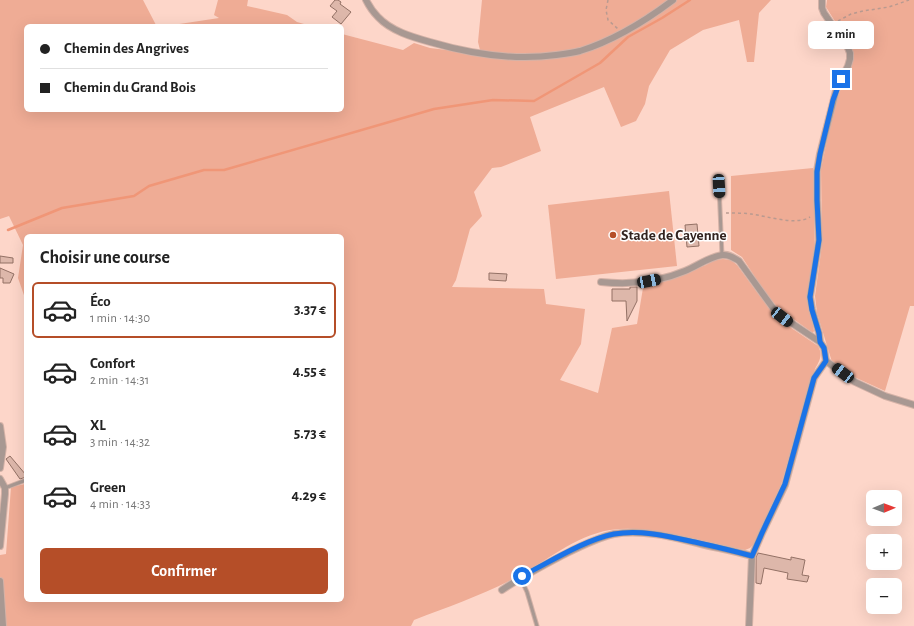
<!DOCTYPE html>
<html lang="fr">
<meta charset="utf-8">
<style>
:root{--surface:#fff;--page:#f6f6f6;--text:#222;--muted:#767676;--line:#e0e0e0;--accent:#b54e28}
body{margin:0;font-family:"Alegreya Sans",sans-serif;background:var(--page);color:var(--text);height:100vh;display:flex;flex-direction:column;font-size:15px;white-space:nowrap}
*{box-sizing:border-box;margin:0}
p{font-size:13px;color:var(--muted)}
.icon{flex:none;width:22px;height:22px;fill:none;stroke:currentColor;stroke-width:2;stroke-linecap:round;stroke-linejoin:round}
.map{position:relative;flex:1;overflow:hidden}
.sheet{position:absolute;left:24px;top:234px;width:320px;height:368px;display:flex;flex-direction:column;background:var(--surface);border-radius:6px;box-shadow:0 4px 16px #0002}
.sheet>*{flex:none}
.banner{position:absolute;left:24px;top:24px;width:320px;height:88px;border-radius:6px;box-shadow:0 4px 16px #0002;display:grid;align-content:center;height:88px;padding:0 16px;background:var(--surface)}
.needle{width:26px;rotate:89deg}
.fabs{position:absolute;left:866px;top:490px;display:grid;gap:8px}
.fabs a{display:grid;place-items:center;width:36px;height:36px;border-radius:6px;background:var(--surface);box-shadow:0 4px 16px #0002;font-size:20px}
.end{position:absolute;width:18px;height:18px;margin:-9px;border:5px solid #1a73e8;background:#fff;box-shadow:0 0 0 2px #fff}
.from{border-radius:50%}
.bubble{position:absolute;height:28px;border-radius:6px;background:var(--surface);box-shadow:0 4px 16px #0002;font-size:13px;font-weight:700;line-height:28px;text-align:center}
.car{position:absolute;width:12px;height:24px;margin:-12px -6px;border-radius:5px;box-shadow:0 0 3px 1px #0007;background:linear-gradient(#222 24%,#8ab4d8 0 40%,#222 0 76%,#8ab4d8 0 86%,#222 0)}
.banner b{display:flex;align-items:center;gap:14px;height:38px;font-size:15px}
.banner b+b{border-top:1px solid var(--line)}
.banner i{width:10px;height:10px;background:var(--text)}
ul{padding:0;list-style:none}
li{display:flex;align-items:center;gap:12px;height:56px;margin:0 8px 6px;padding:0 8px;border:2px solid transparent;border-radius:6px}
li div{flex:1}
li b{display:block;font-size:15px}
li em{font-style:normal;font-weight:700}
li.selected{border-color:var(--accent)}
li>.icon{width:36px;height:36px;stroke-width:1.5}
h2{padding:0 16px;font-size:18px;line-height:48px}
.cta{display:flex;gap:8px;margin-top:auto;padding:8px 16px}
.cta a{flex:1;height:46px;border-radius:6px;background:var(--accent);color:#fff;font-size:16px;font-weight:700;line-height:46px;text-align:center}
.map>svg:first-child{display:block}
.green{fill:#efac95}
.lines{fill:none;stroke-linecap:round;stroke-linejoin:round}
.stream{stroke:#f09677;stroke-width:2.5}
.building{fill:#ddb7aa;stroke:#937165}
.lane-casing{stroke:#d4b2a7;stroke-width:5}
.street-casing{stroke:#d4b2a7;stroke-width:8}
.path{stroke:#b99a90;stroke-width:1.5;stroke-dasharray:3 3;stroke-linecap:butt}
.lane{stroke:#a89892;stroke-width:3}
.street{stroke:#a89892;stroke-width:6}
.route{stroke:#1a73e8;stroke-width:5}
.poi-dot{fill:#b54e28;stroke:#fff;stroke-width:1.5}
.labels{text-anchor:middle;stroke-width:3;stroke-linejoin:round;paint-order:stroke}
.poi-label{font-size:15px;font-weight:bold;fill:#32231f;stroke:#fff;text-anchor:start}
</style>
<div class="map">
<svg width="914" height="626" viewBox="0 0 914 626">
<rect width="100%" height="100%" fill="#fdd6c9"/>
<g class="green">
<path d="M0,0H143L156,25L158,26H26V110H342V34L403,50L414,43L430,48L481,54L478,42L482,0H771L759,13L754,62H747L739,20L703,30L670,50L649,86L645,104L636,121L621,127L604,87L530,117L541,151L501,167L492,168L474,192L482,216L470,229L456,280L452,287L544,289L546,304L585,309L581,344L560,380L598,393L612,328L637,324L643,288L706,265L715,260L723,259L731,260L737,265L759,295L781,321L818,346C823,355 820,360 815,369L781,485L756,542L750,548L745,550C725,546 705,541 685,537C661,532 635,526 610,530C574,536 546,562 515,578C483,595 448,607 414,620L411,626H0V555L6,554L11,487L25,484L26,482V600H342V236H26V301L18,278L23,245L9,216L0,219Z"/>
<path d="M218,0H248L247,6L287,15L297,22L311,26H166L219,18L214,15Z"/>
<path d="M827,0H914V306H910L885,391L852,376L832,362L817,313L815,296L821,252L822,238L821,169L830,126L837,98L850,67L853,56L851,47L826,7Z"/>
<path d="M813,168L815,253L810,278L808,295L814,331L813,333L778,308L766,294L742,257L731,250V176Z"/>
<path d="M669,191L677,266L556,279L548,205Z"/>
</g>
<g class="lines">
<path class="stream" d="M8,230L62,208L134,196L149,186L204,170H224L434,109L493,100L534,101L600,63L628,37L662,18L690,0"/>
</g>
<g class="building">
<path d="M335,0H338L341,2L340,4L351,12L341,24L332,17L337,11L330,6Z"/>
<path d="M697,224L699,246L687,247L685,225Z"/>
<path d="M0,256L13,258V263H0Z"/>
<path d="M0,268L14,274L10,283H3V278H0Z"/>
<path d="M489,273L507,274L506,281L489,280Z"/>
<path d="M630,287H637V301L627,321L626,301H612V289H630Z"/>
<path d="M10,456L26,475V477L20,479L6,459Z"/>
<path d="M758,553L791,560V557L805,560L802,575L809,576L807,582L787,579L788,573L764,568L761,584L756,583V557Z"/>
</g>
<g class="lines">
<g class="lane-casing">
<g id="lane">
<path d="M719,186L722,255"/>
<path d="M5,488L26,480"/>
<path d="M521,579L527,592L537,626"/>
</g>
</g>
<g class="street-casing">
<g id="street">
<path d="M366,0C369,6 373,12 378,17C391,31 412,37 430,42C471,54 513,61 556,55C564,54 572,53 580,51C615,40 644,22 673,0"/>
<path d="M601,282C629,285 659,282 685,271C697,266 709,257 722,255C729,254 734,258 739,261L773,308L790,322L820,342L824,348L826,361L814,378L785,485L762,533L752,556L749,626"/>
<path d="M820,342L819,333L812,309L810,297L819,240L817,200V171L820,154L837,87L848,66L850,59V53L848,48L824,13L822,8V0"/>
<path d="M826,361L855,382L885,396L914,405"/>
<path d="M0,426L3,447L0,468"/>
<path d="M0,479L5,488V494L0,546"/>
<path d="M0,581L3,626"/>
<path d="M502,590C521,577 542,566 563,555C579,547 596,538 614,534C642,529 673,537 701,544C718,548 735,551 752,556"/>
</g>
</g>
<g class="path">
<path d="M608,0L606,10L608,20L618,29"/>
<path d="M838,21L851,14L863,11L889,7L909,0"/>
<path d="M726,213C734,213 743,213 751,214C767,216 796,226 810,217"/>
</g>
<use href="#lane" class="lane"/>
<use href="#street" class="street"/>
</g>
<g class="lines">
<path class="route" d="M522,576C550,562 584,540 614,534C642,529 671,537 699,543C717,547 734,551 752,556L762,533L785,484L814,378L826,361L824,348L820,342L819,333L812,310L810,297L819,240L817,200V172L820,154L833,100L841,79"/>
</g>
<circle class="poi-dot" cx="613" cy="235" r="4"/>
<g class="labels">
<g class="poi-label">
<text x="621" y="240">Stade de Cayenne</text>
</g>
</g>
</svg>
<div class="fabs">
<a><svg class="needle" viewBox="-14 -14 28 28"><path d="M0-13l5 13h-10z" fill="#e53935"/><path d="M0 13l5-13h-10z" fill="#767676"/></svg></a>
<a>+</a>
<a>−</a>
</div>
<i class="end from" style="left:522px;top:576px"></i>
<i class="end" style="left:841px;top:79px"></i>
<div class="bubble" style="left:808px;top:21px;width:66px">2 min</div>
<i class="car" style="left:719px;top:186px;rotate:177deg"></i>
<i class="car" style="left:649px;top:281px;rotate:79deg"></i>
<i class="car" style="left:782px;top:317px;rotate:128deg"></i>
<i class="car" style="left:843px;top:373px;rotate:307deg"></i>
<div class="banner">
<b><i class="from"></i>Chemin des Angrives</b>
<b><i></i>Chemin du Grand Bois</b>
</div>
<section class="sheet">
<h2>Choisir une course</h2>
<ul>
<li class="selected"><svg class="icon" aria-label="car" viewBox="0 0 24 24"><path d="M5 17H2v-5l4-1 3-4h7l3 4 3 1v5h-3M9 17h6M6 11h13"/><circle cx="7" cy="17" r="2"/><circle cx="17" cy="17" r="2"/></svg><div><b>Éco</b><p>1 min · 14:30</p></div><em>3.37 €</em></li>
<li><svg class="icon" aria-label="car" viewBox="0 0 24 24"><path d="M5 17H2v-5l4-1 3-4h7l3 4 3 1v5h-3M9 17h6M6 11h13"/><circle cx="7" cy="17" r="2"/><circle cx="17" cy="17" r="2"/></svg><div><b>Confort</b><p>2 min · 14:31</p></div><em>4.55 €</em></li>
<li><svg class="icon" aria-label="car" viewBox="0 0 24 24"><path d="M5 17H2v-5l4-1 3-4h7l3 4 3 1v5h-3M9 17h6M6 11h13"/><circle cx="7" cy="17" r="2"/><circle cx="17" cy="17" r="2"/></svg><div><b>XL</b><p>3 min · 14:32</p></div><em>5.73 €</em></li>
<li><svg class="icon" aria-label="car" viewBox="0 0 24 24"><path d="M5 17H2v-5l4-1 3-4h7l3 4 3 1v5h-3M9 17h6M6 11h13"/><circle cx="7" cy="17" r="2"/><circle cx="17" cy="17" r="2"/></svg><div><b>Green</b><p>4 min · 14:33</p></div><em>4.29 €</em></li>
</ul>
<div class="cta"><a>Confirmer</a></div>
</section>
</div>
